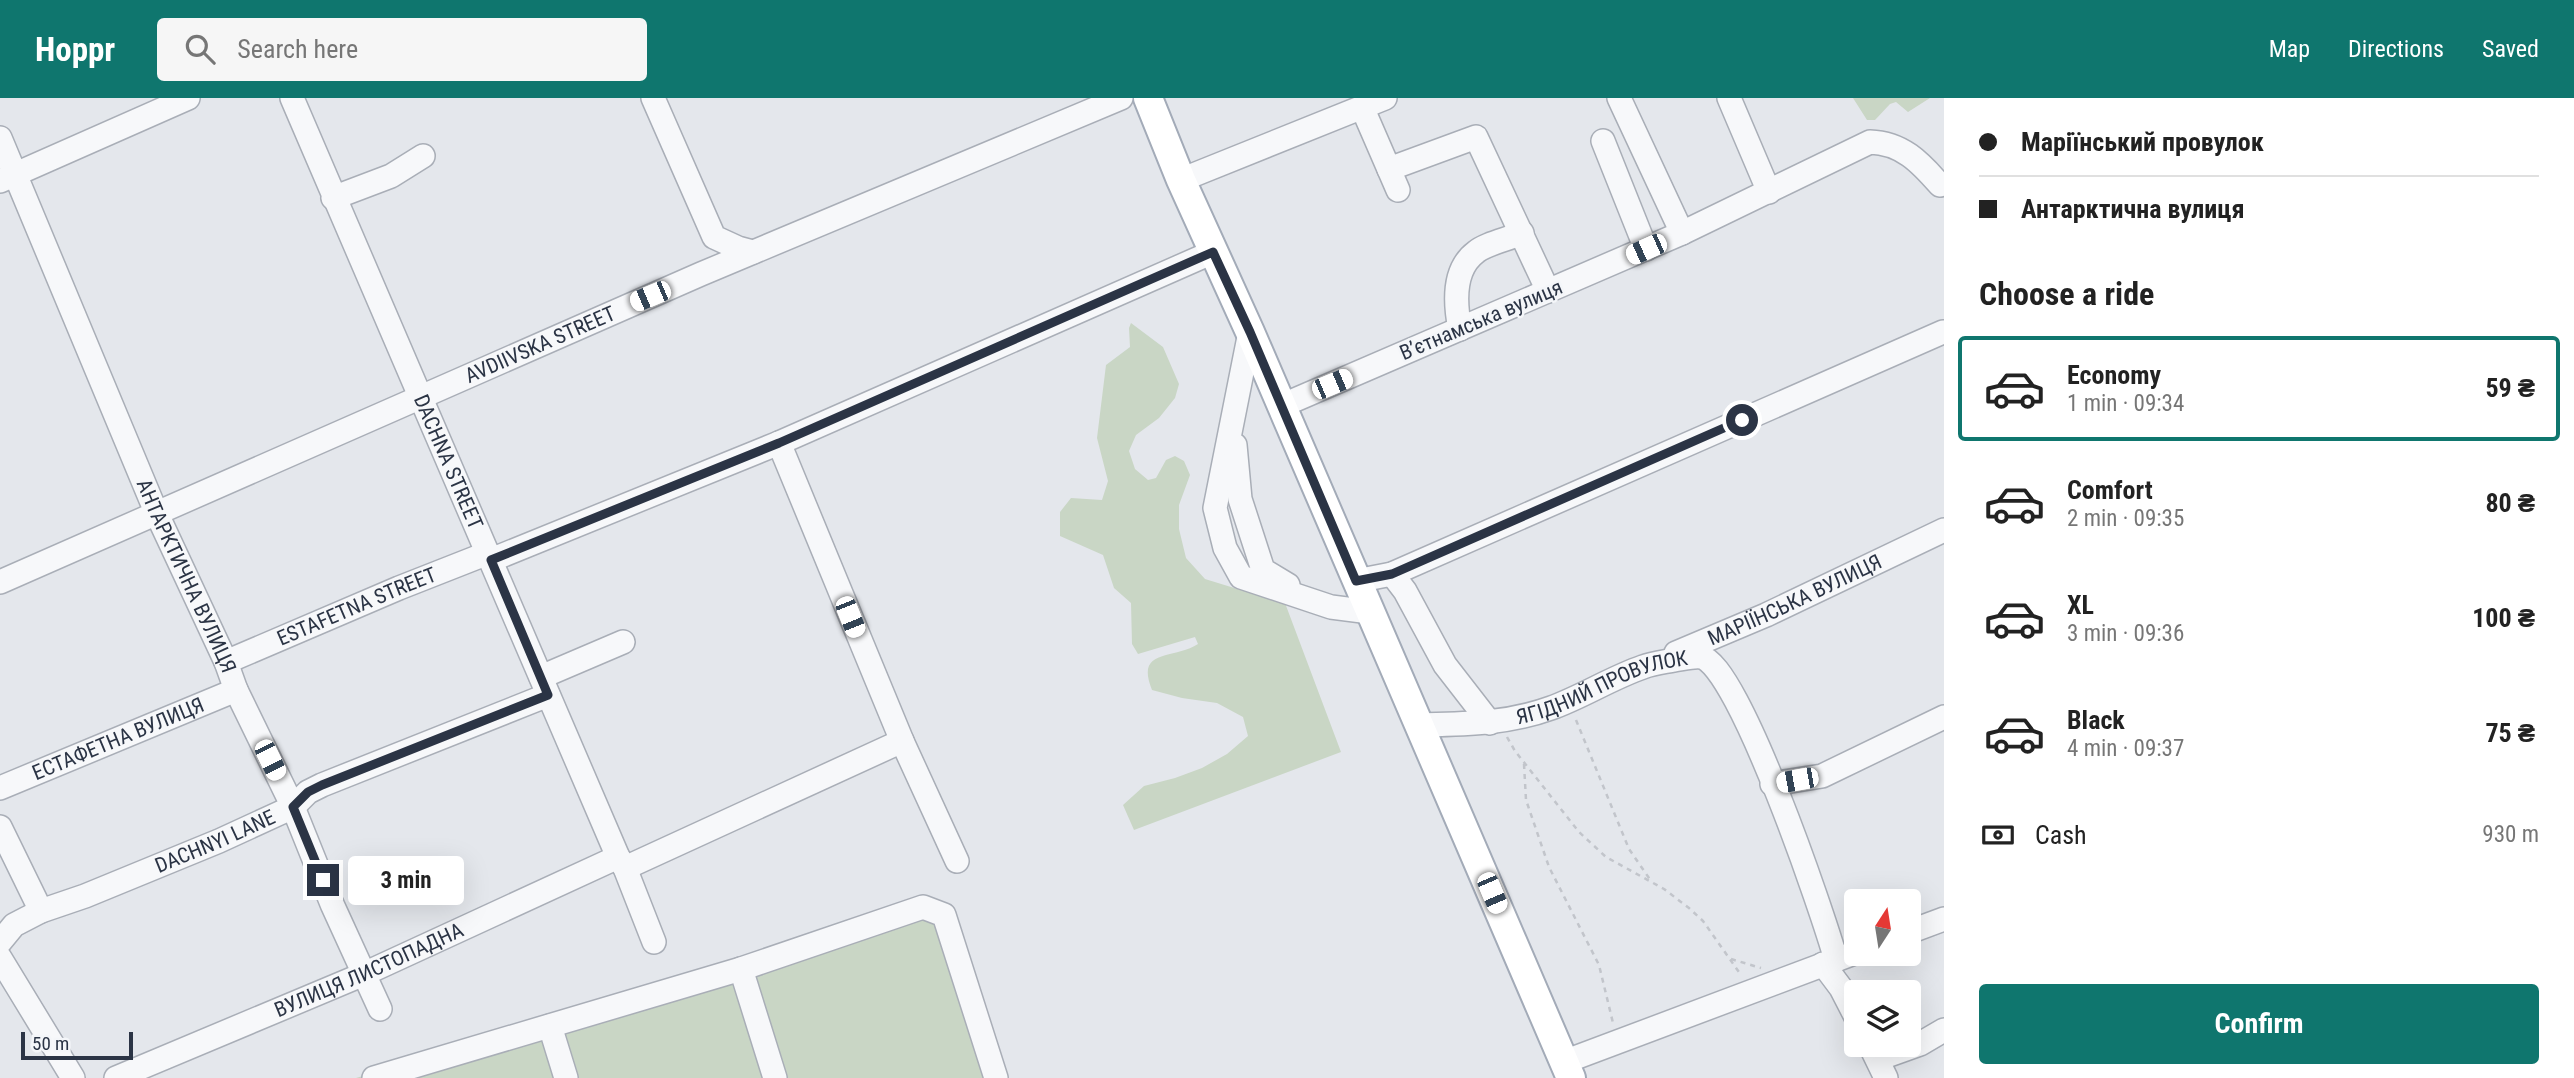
<!DOCTYPE html>
<meta charset="utf-8">
<style>
:root{--surface:#fff;--page:#f6f6f6;--text:#222;--muted:#767676;--line:#e0e0e0;--accent:#0f766e}
body{margin:0;font-family:"Roboto Condensed",sans-serif;background:var(--page);color:var(--text);height:100vh;display:flex;flex-direction:column;font-size:26px;white-space:nowrap}
*{box-sizing:border-box;margin:0}
p{font-size:23px;color:var(--muted)}
.icon{flex:none;width:38px;height:38px;fill:none;stroke:currentColor;stroke-width:2;stroke-linecap:round;stroke-linejoin:round}
.map{position:relative;flex:1;overflow:hidden}
.panel{display:flex;flex-direction:column;background:var(--surface);width:630px}
.panel>*{flex:none}
.hud{display:grid;align-content:center;height:154px;padding:0 35px;background:var(--surface)}
.needle{width:46px;rotate:12deg}
.controls{position:absolute;left:1844px;top:791px;display:grid;gap:14px}
.controls a{display:grid;place-items:center;width:77px;height:77px;border-radius:7px;background:var(--surface);box-shadow:0 7px 28px #0002;font-size:35px}
.scale{position:absolute;left:21px;bottom:18px;width:112px;box-sizing:border-box;padding-left:7px;border:4px solid #2b3445;border-top:0;font-size:19px;line-height:24px;white-space:nowrap;color:#2b3445;-webkit-text-stroke:5px #f4f6f9;paint-order:stroke}
.end{position:absolute;width:32px;height:32px;margin:-16px;border:9px solid #2b3445;background:#fff;box-shadow:0 0 0 4px #fff}
.from{border-radius:50%}
.bubble{position:absolute;height:49px;border-radius:7px;background:var(--surface);box-shadow:0 7px 28px #0002;font-size:23px;font-weight:700;line-height:49px;text-align:center}
.car{position:absolute;width:21px;height:42px;margin:-21px -10px;border-radius:9px;box-shadow:0 0 5px 2px #0007;background:linear-gradient(#fff 24%,#345 0 40%,#fff 0 76%,#345 0 86%,#fff 0)}
.hud b{display:flex;align-items:center;gap:24px;height:66px;font-size:26px}
.hud b+b{border-top:2px solid var(--line)}
.hud i{width:18px;height:18px;background:var(--text)}
ul{padding:0;list-style:none}
li{display:flex;align-items:center;gap:21px;height:105px;margin:0 14px 10px;padding:0 21px;border:4px solid transparent;border-radius:7px}
li div{flex:1}
li b{display:block;font-size:26px}
li em{font-style:normal;font-weight:700}
li.selected{border-color:var(--accent)}
li>.icon{width:63px;height:63px;stroke-width:1.5}
h2{padding:0 35px;font-size:32px;line-height:84px}
.pay{display:flex;align-items:center;gap:18px;height:77px;padding:0 35px;font-size:26px}
.pay p{margin-inline-start:auto}
.button{display:flex;gap:14px;margin-top:auto;padding:14px 35px}
.button a{flex:1;height:80px;border-radius:7px;background:var(--accent);color:#fff;font-size:28px;font-weight:700;line-height:80px;text-align:center}
header{display:flex;align-items:center;gap:42px;box-sizing:border-box;height:98px;padding:0 35px;background:var(--accent);color:#fff}
header strong{font-size:33px}
nav{display:flex;gap:38px;margin-inline-start:auto;font-size:24px}
.search{width:490px;height:63px;background:var(--page);display:flex;align-items:center;gap:18px;box-sizing:border-box;padding:0 24px;border-radius:7px;color:var(--muted);font-size:26px}
main{display:flex;flex:1;min-height:0}
.map>svg:first-child{display:block}
.green{fill:#c9d6c5}
.lines{fill:none;stroke-linecap:round;stroke-linejoin:round}
.minor-casing{stroke:#a9aeb7;stroke-width:26}
.major-casing{stroke:#a3abb8;stroke-width:32}
.path{stroke:#c2c5cb;stroke-width:2.5;stroke-dasharray:5 5;stroke-linecap:butt}
.minor{stroke:#f7f8fa;stroke-width:23}
.major{stroke:#fff;stroke-width:28}
.route{stroke:#2b3445;stroke-width:9}
.labels{text-anchor:middle;stroke-width:5;stroke-linejoin:round;paint-order:stroke}
.street-label{font-size:21px;fill:#2b3445;stroke:#f4f6f9}
</style>
<header>
<strong>Hoppr</strong>
<div class="search"><svg class="icon" aria-label="search" viewBox="0 0 24 24"><circle cx="10" cy="10" r="6"/><path d="M15 15l6 6"/></svg>Search here</div>
<nav><a>Map</a><a>Directions</a><a>Saved</a></nav>
</header>
<main>
<div class="map">
<svg width="1944" height="980" viewBox="0 0 1944 980">
<rect width="100%" height="100%" fill="#e4e7ec"/>
<g class="green">
<path d="M1853,0H1930L1908,14L1896,4L1890,6L1875,22H1867Z"/>
<path d="M1131,225L1163,249L1179,286L1175,300L1159,320L1136,337L1129,353L1135,371L1148,382L1156,380L1166,362L1175,358L1184,363L1190,377L1179,407V431L1186,460L1205,481L1244,493L1258,495L1285,505L1341,654L1134,732L1123,707L1144,688L1175,680L1202,670L1227,656L1248,638L1243,619L1217,605L1182,600L1152,592C1135,550 1173,562 1198,546L1195,539L1138,556L1132,546L1131,505L1114,490L1103,457L1060,438V414L1071,400L1102,402L1108,383L1097,340L1106,267L1130,249L1129,230Z"/>
<path d="M933,809L985,980H356L759,858Z"/>
</g>
<g class="lines">
<g class="minor-casing">
<g id="minor">
<path id="s1" d="M292,0L618,759L625,770L654,844"/>
<path d="M653,0L714,139L738,150L753,154"/>
<path d="M1619,0L1682,135"/>
<path d="M1729,0L1769,94"/>
<path d="M1362,9L1398,92"/>
<path id="s2" d="M0,40L156,414L226,564L236,592L293,709L332,806L380,911"/>
<path d="M1603,43L1646,151"/>
<path d="M1389,71L1476,39L1548,193"/>
<path d="M1181,82L1385,0"/>
<path d="M0,83L188,0"/>
<path d="M333,100L391,78L423,58"/>
<path d="M1460,231C1455,206 1453,171 1476,154C1485,146 1509,141 1522,135"/>
<path d="M1250,234L1215,410L1225,450L1241,479L1331,509L1370,514"/>
<path d="M1281,308L1682,135L1870,44C1902,45 1920,64 1940,87"/>
<path d="M779,345L902,643L957,763"/>
<path d="M1235,347L1240,401L1263,472L1288,487"/>
<path d="M491,462L779,345L1213,154"/>
<path d="M1392,476L1405,493L1445,567L1490,625"/>
<path d="M1356,483L1392,476L1943,234"/>
<path id="s3" d="M0,484L701,176L1121,0"/>
<path id="s4" d="M1676,555L1766,517L1944,432"/>
<path id="s5" d="M226,564L399,490L488,455"/>
<path d="M541,579L623,544"/>
<path id="s6" d="M1419,627C1465,626 1507,626 1551,610C1582,599 1611,580 1643,569C1653,565 1664,564 1674,562C1682,561 1693,558 1701,559C1738,565 1824,818 1836,862"/>
<path d="M1772,686L1822,678L1944,619"/>
<path id="s7" d="M0,690L236,592"/>
<path d="M0,729L41,813"/>
<path d="M625,770L902,643"/>
<path d="M1909,834L1944,821"/>
<path id="s8" d="M0,844L14,827L41,813L85,798L219,743L293,709L308,694L322,687L548,597"/>
<path d="M0,860L73,980"/>
<path d="M1823,866L1841,890L1857,921"/>
<path d="M741,871L775,980"/>
<path d="M550,928L566,980"/>
<path d="M1870,947L1886,980"/>
<path d="M1878,961L1920,946L1944,932"/>
<path d="M1564,964L1857,854"/>
<path id="s9" d="M116,980L364,876L618,759"/>
<path d="M374,980L741,871L923,809L944,817L996,980"/>
</g>
</g>
<g class="major-casing">
<path id="major" d="M1148,0L1181,82L1250,234L1571,980"/>
</g>
<g class="path">
<path d="M1576,622L1629,751L1651,783"/>
<path d="M1507,639L1515,653L1579,734L1606,759L1664,791L1689,810L1703,823L1741,877"/>
<path d="M1524,666L1526,702L1549,769L1599,867L1613,925"/>
<path d="M1731,861L1761,870"/>
</g>
<use href="#minor" class="minor"/>
<use href="#major" class="major"/>
</g>
<g class="lines">
<path class="route" d="M323,782L293,709L308,694L322,687L548,597L491,462L779,345L1213,154L1250,234L1356,483L1392,476L1742,322"/>
</g>
<g class="labels">
<g class="street-label">
<text transform="translate(1481 222) rotate(-23)" y="7">Вʼєтнамська вулиця</text>
<text dy="7" stroke="none"><textPath href="#s3" startOffset="590">AVDIIVSKA STREET</textPath></text>
<text dy="7" stroke="none"><textPath href="#s1" startOffset="396">DACHNA STREET</textPath></text>
<text dy="7" stroke="none"><textPath href="#s2" startOffset="476">АНТАРКТИЧНА ВУЛИЦЯ</textPath></text>
<text dy="7" stroke="none"><textPath href="#s4" startOffset="130">МАРІЇНСЬКА ВУЛИЦЯ</textPath></text>
<text dy="7" stroke="none"><textPath href="#s5" startOffset="142">ESTAFETNA STREET</textPath></text>
<text dy="7" stroke="none"><textPath href="#s6" startOffset="189">ЯГІДНИЙ ПРОВУЛОК</textPath></text>
<text dy="7" stroke="none"><textPath href="#s7" startOffset="128">ЕСТАФЕТНА ВУЛИЦЯ</textPath></text>
<text dy="7" stroke="none"><textPath href="#s8" startOffset="240">DACHNYI LANE</textPath></text>
<text dy="7" stroke="none"><textPath href="#s9" startOffset="275">ВУЛИЦЯ ЛИСТОПАДНА</textPath></text>
</g>
</g>
</svg>
<div class="controls">
<a><svg class="needle" viewBox="-14 -14 28 28"><path d="M0-13l5 13h-10z" fill="#e53935"/><path d="M0 13l5-13h-10z" fill="#767676"/></svg></a>
<a><svg class="icon" aria-label="layers" viewBox="0 0 24 24"><path d="M12 4l9 5-9 5-9-5zM3 14l9 5 9-5"/></svg></a>
</div>
<div class="scale">50 m</div>
<i class="end from" style="left:1742px;top:322px"></i>
<i class="end" style="left:323px;top:782px"></i>
<div class="bubble" style="left:348px;top:758px;width:116px">3 min</div>
<i class="car" style="left:1646px;top:151px;rotate:246deg"></i>
<i class="car" style="left:650px;top:198px;rotate:247deg"></i>
<i class="car" style="left:1332px;top:286px;rotate:67deg"></i>
<i class="car" style="left:850px;top:519px;rotate:158deg"></i>
<i class="car" style="left:270px;top:662px;rotate:154deg"></i>
<i class="car" style="left:1797px;top:682px;rotate:260deg"></i>
<i class="car" style="left:1492px;top:795px;rotate:157deg"></i>
</div>
<section class="panel">
<div class="hud">
<b><i class="from"></i>Маріїнський провулок</b>
<b><i></i>Антарктична вулиця</b>
</div>
<h2>Choose a ride</h2>
<ul>
<li class="selected"><svg class="icon" aria-label="car" viewBox="0 0 24 24"><path d="M5 17H2v-5l4-1 3-4h7l3 4 3 1v5h-3M9 17h6M6 11h13"/><circle cx="7" cy="17" r="2"/><circle cx="17" cy="17" r="2"/></svg><div><b>Economy</b><p>1 min · 09:34</p></div><em>59 ₴</em></li>
<li><svg class="icon" aria-label="car" viewBox="0 0 24 24"><path d="M5 17H2v-5l4-1 3-4h7l3 4 3 1v5h-3M9 17h6M6 11h13"/><circle cx="7" cy="17" r="2"/><circle cx="17" cy="17" r="2"/></svg><div><b>Comfort</b><p>2 min · 09:35</p></div><em>80 ₴</em></li>
<li><svg class="icon" aria-label="car" viewBox="0 0 24 24"><path d="M5 17H2v-5l4-1 3-4h7l3 4 3 1v5h-3M9 17h6M6 11h13"/><circle cx="7" cy="17" r="2"/><circle cx="17" cy="17" r="2"/></svg><div><b>XL</b><p>3 min · 09:36</p></div><em>100 ₴</em></li>
<li><svg class="icon" aria-label="car" viewBox="0 0 24 24"><path d="M5 17H2v-5l4-1 3-4h7l3 4 3 1v5h-3M9 17h6M6 11h13"/><circle cx="7" cy="17" r="2"/><circle cx="17" cy="17" r="2"/></svg><div><b>Black</b><p>4 min · 09:37</p></div><em>75 ₴</em></li>
</ul>
<div class="pay"><svg class="icon" aria-label="cash" viewBox="0 0 24 24"><path d="M3 7h18v10H3z"/><circle cx="12" cy="12" r="2"/></svg>Cash<p>930 m</p></div>
<div class="button"><a>Confirm</a></div>
</section>
</main>
